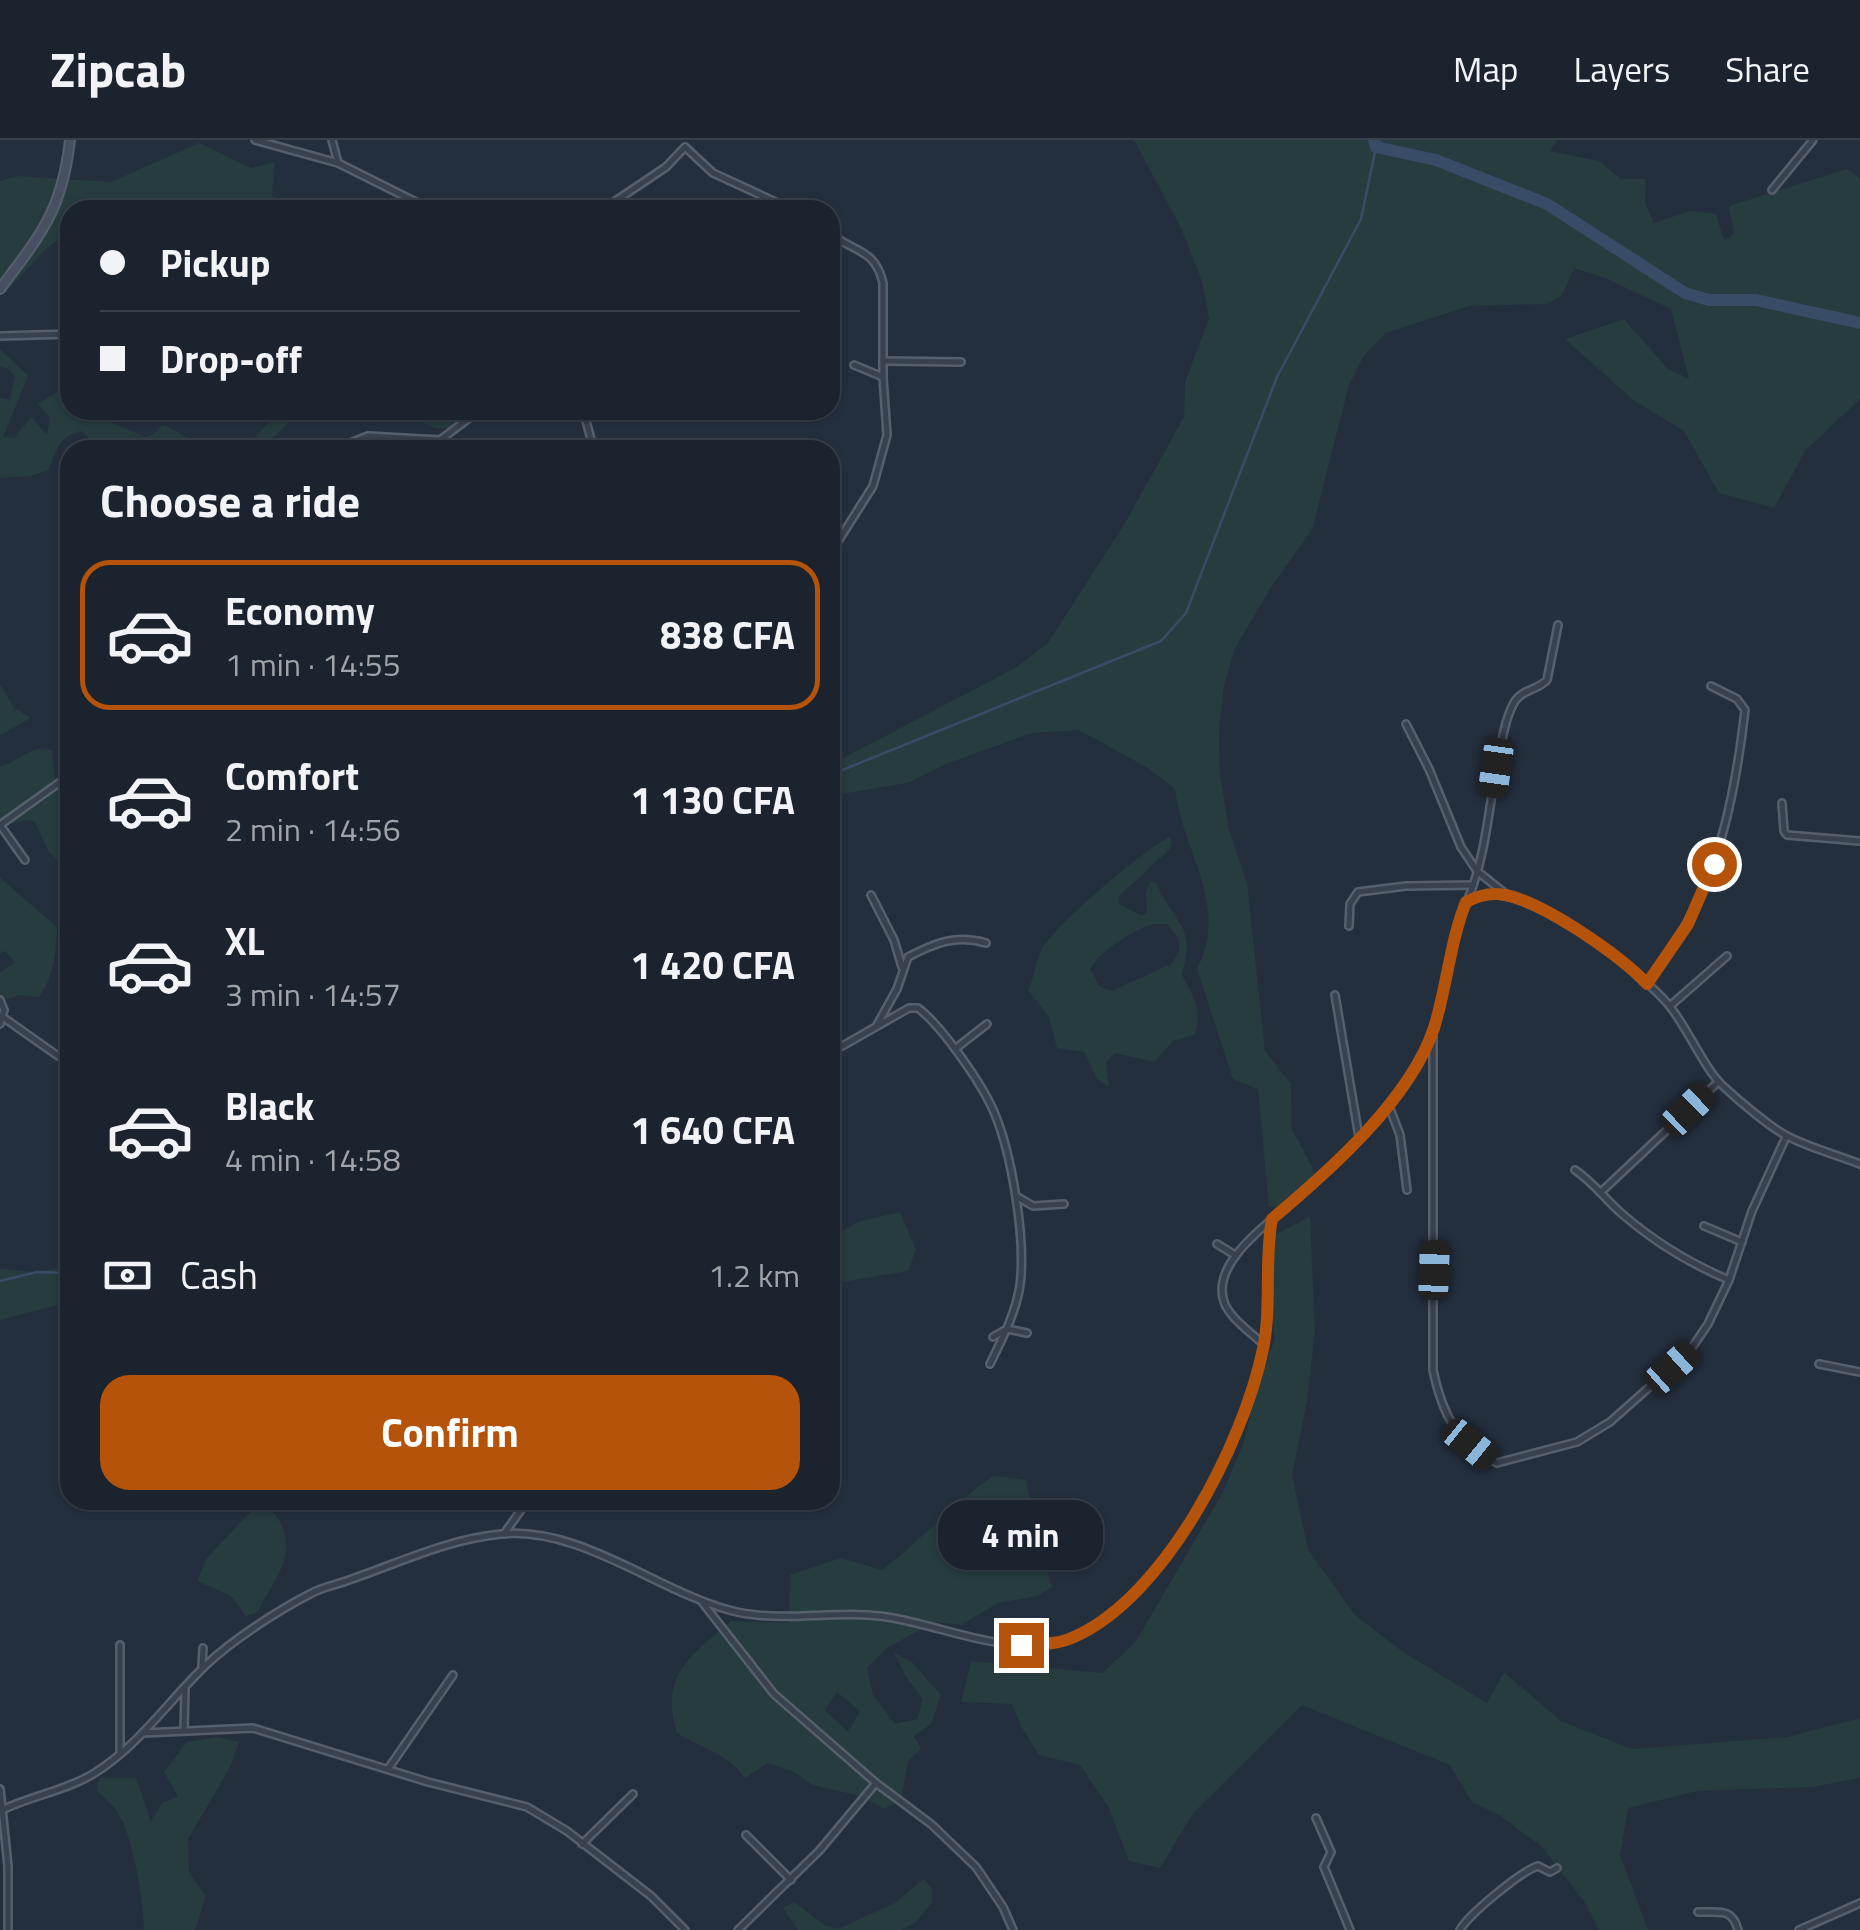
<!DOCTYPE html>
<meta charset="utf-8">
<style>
:root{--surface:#1b232e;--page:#242b36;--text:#f1f3f6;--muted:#a0a4aa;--line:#39404a;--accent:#b45309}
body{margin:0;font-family:"Titillium Web",sans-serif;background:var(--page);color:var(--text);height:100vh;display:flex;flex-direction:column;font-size:38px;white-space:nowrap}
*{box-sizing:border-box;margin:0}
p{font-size:32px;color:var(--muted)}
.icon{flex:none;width:55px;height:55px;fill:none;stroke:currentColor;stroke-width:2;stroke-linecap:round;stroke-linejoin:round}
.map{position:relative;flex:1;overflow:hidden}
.drawer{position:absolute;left:60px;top:300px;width:780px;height:1070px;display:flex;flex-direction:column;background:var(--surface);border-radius:30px;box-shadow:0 2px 8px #0004,0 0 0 2px var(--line)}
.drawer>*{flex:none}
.banner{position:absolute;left:60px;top:60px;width:780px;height:220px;border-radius:30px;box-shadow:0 2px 8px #0004,0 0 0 2px var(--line);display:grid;align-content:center;height:220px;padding:0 40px;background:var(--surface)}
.end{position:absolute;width:45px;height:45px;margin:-22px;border:12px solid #b45309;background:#fff;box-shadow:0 0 0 5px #fff}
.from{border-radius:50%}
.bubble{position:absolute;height:70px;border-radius:30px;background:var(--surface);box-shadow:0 2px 8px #0004,0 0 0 2px var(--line);font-size:32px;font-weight:700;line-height:70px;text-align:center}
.car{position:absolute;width:30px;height:60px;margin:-30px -15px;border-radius:12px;box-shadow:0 0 8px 2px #0007;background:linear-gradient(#222 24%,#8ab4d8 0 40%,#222 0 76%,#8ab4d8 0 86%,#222 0)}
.banner b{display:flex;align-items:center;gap:35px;height:95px;font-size:38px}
.banner b+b{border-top:2px solid var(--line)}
.banner i{width:25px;height:25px;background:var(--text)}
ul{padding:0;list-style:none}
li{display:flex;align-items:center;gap:30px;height:150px;margin:0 20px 15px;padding:0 20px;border:5px solid transparent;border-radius:30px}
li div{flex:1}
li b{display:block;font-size:38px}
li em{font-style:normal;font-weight:700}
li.current{border-color:var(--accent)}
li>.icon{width:90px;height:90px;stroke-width:1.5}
h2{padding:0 40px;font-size:45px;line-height:120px}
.pay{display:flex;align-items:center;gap:25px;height:110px;padding:0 40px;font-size:38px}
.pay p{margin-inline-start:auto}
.button{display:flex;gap:20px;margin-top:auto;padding:20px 40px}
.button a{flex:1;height:115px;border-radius:30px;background:var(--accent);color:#fff;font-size:40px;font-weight:700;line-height:115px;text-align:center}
header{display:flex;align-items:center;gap:60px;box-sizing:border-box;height:140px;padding:0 50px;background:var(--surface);border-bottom:2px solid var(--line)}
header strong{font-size:48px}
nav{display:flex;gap:55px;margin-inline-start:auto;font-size:35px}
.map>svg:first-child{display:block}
.green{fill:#263c3f;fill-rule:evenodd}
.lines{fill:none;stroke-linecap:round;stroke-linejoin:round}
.stream{stroke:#394c67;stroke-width:2.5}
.river{stroke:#394c67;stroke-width:12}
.minor-casing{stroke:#565f6c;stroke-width:10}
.secondary-casing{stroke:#565f6c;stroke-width:12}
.minor{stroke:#38414e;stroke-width:5}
.secondary{stroke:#465061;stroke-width:8}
.route{stroke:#b45309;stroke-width:12}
</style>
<header>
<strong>Zipcab</strong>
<nav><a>Map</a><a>Layers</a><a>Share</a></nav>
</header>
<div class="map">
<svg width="1860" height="1790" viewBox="0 0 1860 1790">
<rect width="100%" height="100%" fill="#242f3e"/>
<g class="green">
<path d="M1134,0H1557L1550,11L1599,21L1621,39H1646L1645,63L1654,83L1690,71L1716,74L1724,101L1734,93L1729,66L1847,29L1860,38V259L1805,311L1774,368L1719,353L1684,291L1633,260L1565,199L1624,179L1667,228L1689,239L1671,169L1605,138L1574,128L1562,155L1547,164L1469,166L1386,193L1363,217L1349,245L1312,390L1271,447L1234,510L1224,546L1219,591L1220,635L1229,690L1247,743L1265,911L1291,944L1292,989L1316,1035C1303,1057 1295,1066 1269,1067L1258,949L1233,939L1197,829C1230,764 1183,714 1175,649L1148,628L1079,590L1032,593L946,624L907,643L830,656V625L1015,528L1048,503L1125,383L1184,277L1185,242L1209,179L1202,141L1181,88Z"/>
<path d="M199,3L251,28L275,22L272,56L302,64L312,70H131L130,62L114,70H70V93L47,108L5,153H0V41L17,36L111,42Z"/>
<path d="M0,209L28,236L3,297L15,298L31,277L47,295L50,278L38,264L70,244V270H82L145,297L154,294L162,285L168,287L209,310H94L88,296L81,291C59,296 56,310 49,330L30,336L0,338V258L10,260L15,237L9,229L0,227Z"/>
<path d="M280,270H301L261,310H244Z"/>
<path d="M394,270H462L466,271L458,288H435Z"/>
<path d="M0,544L14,568L31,578L0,595Z"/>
<path d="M37,609L52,610L56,644L70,675V732L49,712L35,682L27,680L0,686V626C15,623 23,614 37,609Z"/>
<path d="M1170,697L1172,703L1169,710L1118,757L1119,764L1142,776L1147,772L1146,753L1150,741L1156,743C1176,788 1196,783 1182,835C1193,856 1204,872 1194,895L1173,901L1154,922L1115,913L1106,922L1109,947L1097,939L1084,912L1057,908L1049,877L1028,850C1034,838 1035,825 1040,813C1049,789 1146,708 1170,697ZM1153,784H1167L1179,799V813L1171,824L1112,851L1100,847L1090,829C1102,809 1131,792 1153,784Z"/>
<path d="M0,738L57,787C57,811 53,838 39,857L19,855L0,862V833L15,822L5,811L0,813Z"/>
<path d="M900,1072L916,1110L908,1131L830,1144V1075L838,1093L861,1081Z"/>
<path d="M1310,1077L1315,1191L1307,1262L1292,1335L1308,1409L1355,1475L1403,1512L1487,1563L1504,1532L1561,1581L1632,1609L1787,1597L1860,1578V1638L1812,1647L1697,1651L1628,1668L1620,1715L1648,1790H1599L1584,1761L1541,1706L1499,1675L1472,1662L1450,1625L1302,1565L1193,1673L1160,1728L1129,1721L1109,1668L1080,1625L1039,1615L1021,1586L1012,1564L961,1562L971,1521L1102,1533L1135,1503L1222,1354L1243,1305L1257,1246L1275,1199L1270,1158V1097Z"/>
<path d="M70,1125V1162L0,1180V1129L37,1132Z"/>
<path d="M993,1336L1026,1340L1040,1410L1052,1447L1037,1456L998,1463L961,1485L935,1482L888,1507L867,1528L873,1555L895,1584L917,1579L923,1559L907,1538L894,1513L912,1522L941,1555L931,1584L914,1596L921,1609L908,1621L901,1661L884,1669L861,1656L812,1645L792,1631L767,1623L745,1638C725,1611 704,1610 677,1593C659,1533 691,1517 731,1481L789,1483L790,1435L841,1418L882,1430C921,1400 953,1364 993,1336ZM837,1552L860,1571L848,1592L825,1570Z"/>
<path d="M254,1368C267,1368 274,1370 280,1382C298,1418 273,1439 258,1472L246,1476L231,1456L197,1441L207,1418Z"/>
<path d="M217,1597L239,1602L229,1629L188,1699L189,1733L206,1756L195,1790H144C143,1758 134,1702 119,1674C114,1665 104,1658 97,1650L99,1638H136L151,1682L162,1663L178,1656L164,1632L187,1602Z"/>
<path d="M924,1739L932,1749V1762L915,1783L900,1790H798L783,1768L794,1762L826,1786L838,1789L895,1763Z"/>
</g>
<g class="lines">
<g class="stream">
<path d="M830,635L1161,501L1186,473L1277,237L1361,79L1376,7"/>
<path d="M0,1141L37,1132L70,1133"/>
</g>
<path class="river" d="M1374,0L1376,7L1436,20L1547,64L1685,153L1709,160H1756L1860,183"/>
<g class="minor-casing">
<g id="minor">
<path d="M255,0L338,23L432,70"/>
<path d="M332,0L338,23"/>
<path d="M1772,50L1813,0"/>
<path d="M602,70L666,27L685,7L713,33L793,70"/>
<path d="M830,93C854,113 875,108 883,143V237L887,295L873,346L830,414"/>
<path d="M0,196L70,194"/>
<path d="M883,221L961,222"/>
<path d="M854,225L883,237"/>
<path d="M583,270L594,310"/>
<path d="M332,310L368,296L440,300L480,270"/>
<path d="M1406,584L1429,629L1461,707L1477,731L1507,755"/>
<path d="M1782,663L1784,691L1787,695L1860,701"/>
<path d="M0,685L70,635"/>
<path d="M0,685L25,720"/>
<path d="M871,755L894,800L902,827"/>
<path d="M1468,759C1487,713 1489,662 1499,613C1503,596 1506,576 1515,561C1523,549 1538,550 1547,540L1558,485"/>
<path d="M1349,786L1350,764L1358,752L1406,746L1473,745"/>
<path d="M1647,844C1713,759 1733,675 1745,570L1737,559L1711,546"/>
<path d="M1335,855L1359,997"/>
<path d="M0,860L4,870L0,884"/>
<path d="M1670,866L1727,816"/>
<path d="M4,878L58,916L70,918"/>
<path d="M877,885L897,849L908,817C935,803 956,794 986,803"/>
<path d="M1433,895V1230C1442,1273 1456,1302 1497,1323L1577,1302L1610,1282L1689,1212L1708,1184L1729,1140L1752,1071L1786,997"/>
<path d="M955,909L987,884"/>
<path d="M830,913L909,868H918C942,886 982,944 994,972C1012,1014 1026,1100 1020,1145C1016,1173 1002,1199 990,1224"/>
<path d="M1389,966L1400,995L1407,1050"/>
<path d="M1575,1030C1593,1042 1605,1059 1621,1073C1653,1101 1691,1124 1729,1140"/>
<path d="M1601,1052L1718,942"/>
<path d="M1016,1056L1033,1066L1064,1064"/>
<path d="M1704,1086L1742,1102"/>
<path d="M1217,1104L1235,1115"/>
<path d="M993,1197L1007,1189L1027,1193"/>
<path d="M1264,1205C1252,1193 1226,1176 1223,1158C1216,1128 1250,1098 1270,1081"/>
<path d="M1819,1224L1860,1232"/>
<path d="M504,1394L528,1360"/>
<path d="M702,1462L774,1554L876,1643L931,1684L976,1727L1003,1767L1013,1790"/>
<path d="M202,1526L203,1508"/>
<path d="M184,1590L185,1549"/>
<path d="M143,1593L253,1588L428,1642L527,1667L567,1691L651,1756L685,1790"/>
<path d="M120,1612V1505"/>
<path d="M388,1629L453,1535"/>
<path d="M0,1649L8,1726V1790"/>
<path d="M0,1671C30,1656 65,1651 93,1634C138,1607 169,1560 207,1524C234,1499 277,1471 310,1454C322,1447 336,1445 349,1440C399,1423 448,1399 501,1394C579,1386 656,1450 729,1470C780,1484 834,1469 887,1477C940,1485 994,1512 1050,1503C1150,1488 1251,1295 1264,1204C1270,1162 1264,1120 1272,1079C1330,1029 1405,966 1432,893C1446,854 1449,812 1461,773C1489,708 1642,833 1668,864C1686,885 1705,930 1723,946C1738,960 1772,989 1789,997C1811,1008 1837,1015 1860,1024"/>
<path d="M1316,1678L1331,1712L1324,1727L1350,1790"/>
<path d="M746,1695L791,1740"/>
<path d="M582,1704L633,1654"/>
<path d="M1698,1772C1719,1773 1732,1767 1738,1790"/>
<path d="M738,1790L819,1711L876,1643"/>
<path d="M1460,1790C1468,1775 1521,1731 1538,1726L1550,1732L1557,1728"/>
<path d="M1799,1790L1860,1763"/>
</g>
</g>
<g class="secondary-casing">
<path id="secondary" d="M0,149C41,94 62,71 70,0"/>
</g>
<use href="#minor" class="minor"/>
<use href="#secondary" class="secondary"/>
</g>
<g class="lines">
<path class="route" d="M1021,1505C1039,1504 1058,1505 1074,1497C1166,1456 1243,1304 1263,1209C1272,1166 1264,1121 1272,1079C1329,1031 1410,960 1434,888C1447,846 1450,802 1466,762C1479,755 1491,752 1505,755C1543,762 1620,815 1647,844L1688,784L1714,724"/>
</g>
</svg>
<i class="end from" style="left:1714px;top:724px"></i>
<i class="end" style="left:1021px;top:1505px"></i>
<div class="bubble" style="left:938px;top:1360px;width:165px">4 min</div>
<i class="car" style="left:1496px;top:628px;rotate:188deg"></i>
<i class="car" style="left:1688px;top:970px;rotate:46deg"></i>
<i class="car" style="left:1434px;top:1130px;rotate:2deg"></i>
<i class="car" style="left:1672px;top:1228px;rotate:48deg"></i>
<i class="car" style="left:1470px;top:1304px;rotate:129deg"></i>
<div class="banner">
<b><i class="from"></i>Pickup</b>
<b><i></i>Drop-off</b>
</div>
<section class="drawer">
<h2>Choose a ride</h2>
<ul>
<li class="current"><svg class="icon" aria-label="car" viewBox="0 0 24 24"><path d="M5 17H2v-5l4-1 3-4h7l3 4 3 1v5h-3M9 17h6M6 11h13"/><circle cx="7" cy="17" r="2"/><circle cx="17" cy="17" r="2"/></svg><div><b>Economy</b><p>1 min · 14:55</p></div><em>838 CFA</em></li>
<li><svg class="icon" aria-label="car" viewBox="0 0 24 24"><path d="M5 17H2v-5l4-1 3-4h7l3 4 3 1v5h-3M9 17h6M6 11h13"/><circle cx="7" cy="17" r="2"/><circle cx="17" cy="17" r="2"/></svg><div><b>Comfort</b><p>2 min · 14:56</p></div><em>1 130 CFA</em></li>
<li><svg class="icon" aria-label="car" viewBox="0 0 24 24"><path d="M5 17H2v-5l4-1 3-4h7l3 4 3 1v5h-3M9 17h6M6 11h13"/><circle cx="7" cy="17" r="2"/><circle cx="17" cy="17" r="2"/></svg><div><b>XL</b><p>3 min · 14:57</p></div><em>1 420 CFA</em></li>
<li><svg class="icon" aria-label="car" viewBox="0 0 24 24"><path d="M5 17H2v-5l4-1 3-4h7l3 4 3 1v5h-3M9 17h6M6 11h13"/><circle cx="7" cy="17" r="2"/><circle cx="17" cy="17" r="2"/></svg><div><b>Black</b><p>4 min · 14:58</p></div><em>1 640 CFA</em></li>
</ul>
<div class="pay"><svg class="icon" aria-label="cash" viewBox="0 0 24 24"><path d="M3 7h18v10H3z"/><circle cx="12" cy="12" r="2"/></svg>Cash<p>1.2 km</p></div>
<div class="button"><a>Confirm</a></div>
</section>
</div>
